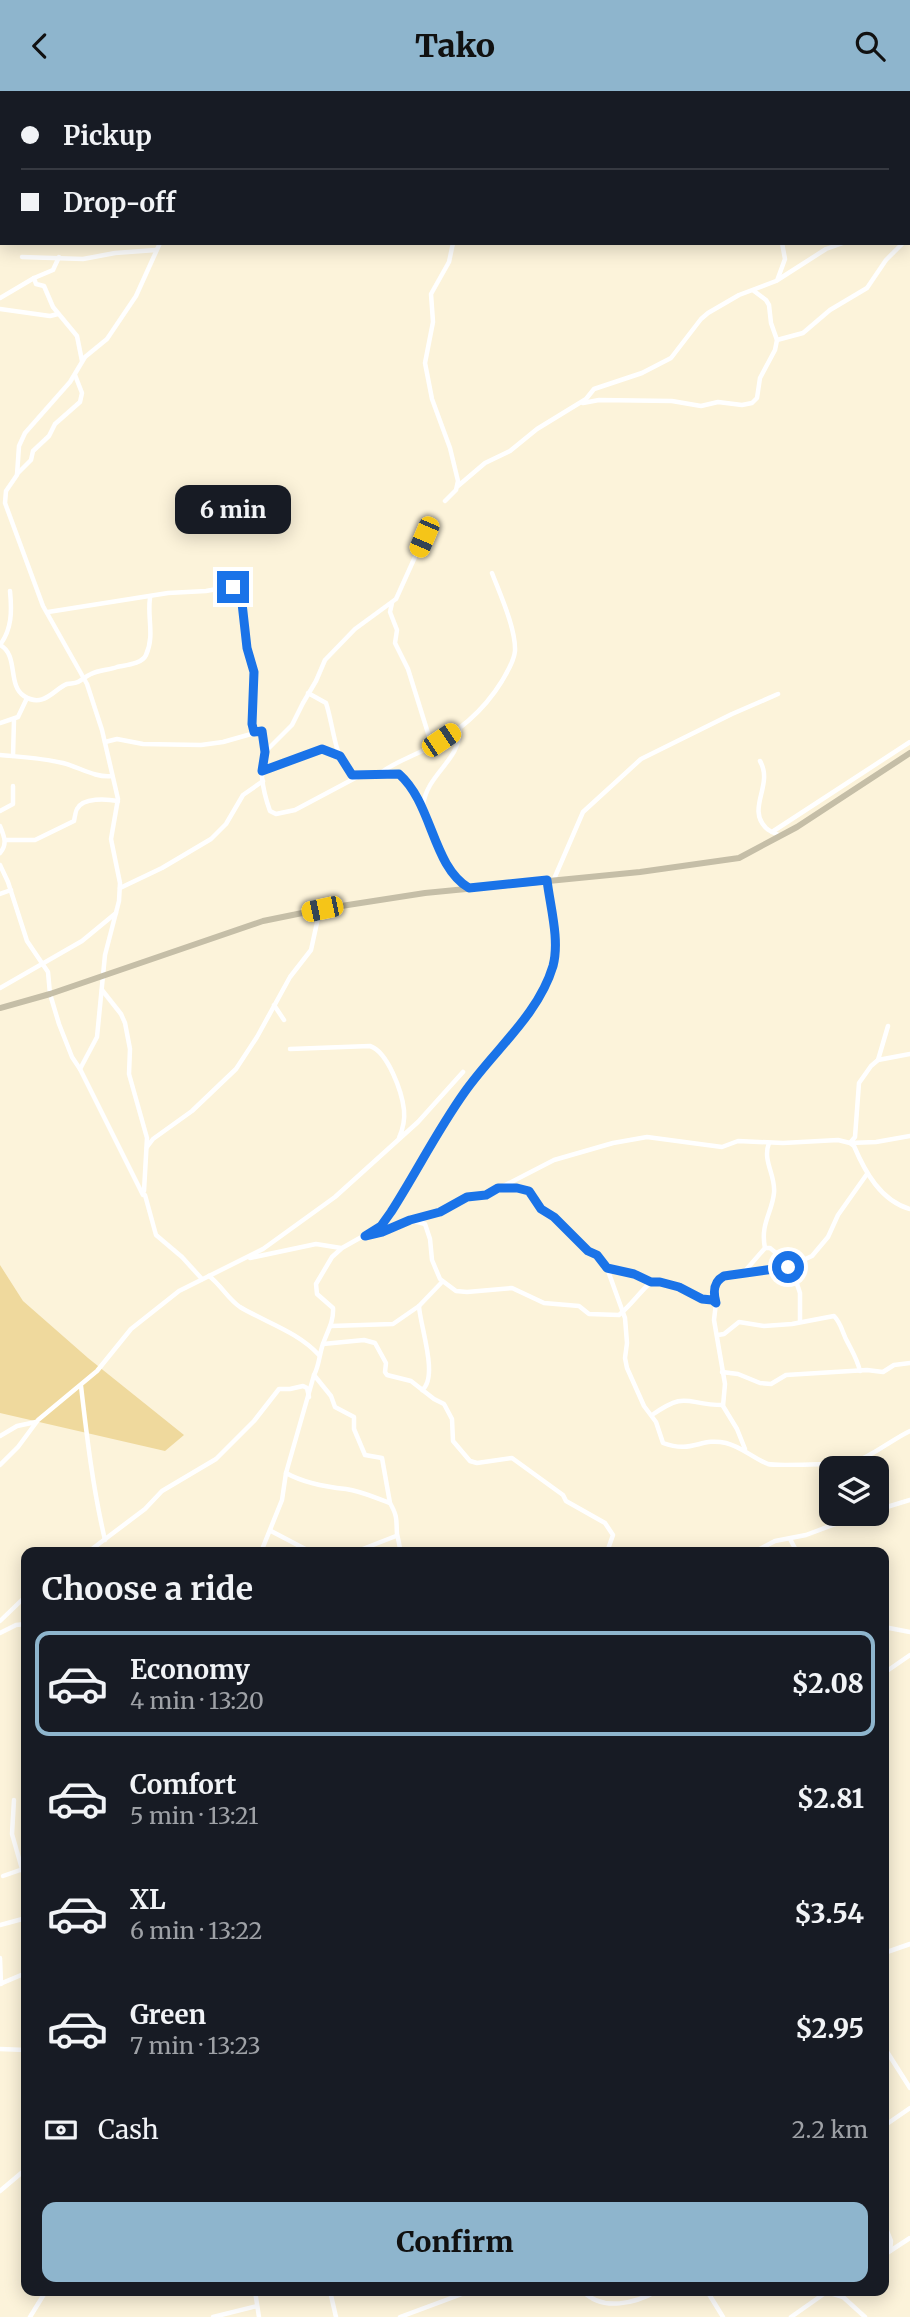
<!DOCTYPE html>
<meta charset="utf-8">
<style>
:root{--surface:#171b24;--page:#242831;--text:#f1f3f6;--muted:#9ea1a6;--line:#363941;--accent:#8eb5cd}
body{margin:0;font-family:Merriweather,serif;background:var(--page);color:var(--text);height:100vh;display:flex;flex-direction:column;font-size:26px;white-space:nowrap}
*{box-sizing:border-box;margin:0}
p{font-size:23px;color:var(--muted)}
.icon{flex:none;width:38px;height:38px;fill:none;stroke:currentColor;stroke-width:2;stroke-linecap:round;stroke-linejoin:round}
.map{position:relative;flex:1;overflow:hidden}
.side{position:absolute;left:21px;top:1456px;width:868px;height:749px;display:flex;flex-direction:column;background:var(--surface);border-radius:14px;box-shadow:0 4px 18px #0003}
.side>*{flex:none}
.guide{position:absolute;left:0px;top:0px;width:910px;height:154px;box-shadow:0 4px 18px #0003;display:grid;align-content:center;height:154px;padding:0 21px;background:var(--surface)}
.controls{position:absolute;left:819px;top:1365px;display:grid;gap:14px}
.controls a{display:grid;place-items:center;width:70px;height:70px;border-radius:14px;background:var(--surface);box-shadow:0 4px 18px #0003;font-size:35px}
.end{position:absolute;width:32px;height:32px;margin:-16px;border:9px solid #1a73e8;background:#fff;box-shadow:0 0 0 4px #fff}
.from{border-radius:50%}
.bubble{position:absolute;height:49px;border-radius:14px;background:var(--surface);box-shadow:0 4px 18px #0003;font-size:23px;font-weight:800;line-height:49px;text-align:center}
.car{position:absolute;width:21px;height:42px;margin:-21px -10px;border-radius:9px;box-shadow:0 0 5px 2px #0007;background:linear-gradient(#f5c518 24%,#345 0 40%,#f5c518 0 76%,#345 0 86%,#f5c518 0)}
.guide b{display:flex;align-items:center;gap:24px;height:66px;font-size:26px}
.guide b+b{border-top:2px solid var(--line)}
.guide i{width:18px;height:18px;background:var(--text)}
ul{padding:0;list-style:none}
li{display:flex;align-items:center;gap:21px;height:105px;margin:0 14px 10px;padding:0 7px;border:4px solid transparent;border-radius:14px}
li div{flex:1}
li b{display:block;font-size:26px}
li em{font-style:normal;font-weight:800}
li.current{border-color:var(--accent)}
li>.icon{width:63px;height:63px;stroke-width:1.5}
h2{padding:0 21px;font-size:32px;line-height:84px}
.pay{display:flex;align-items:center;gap:18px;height:77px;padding:0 21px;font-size:26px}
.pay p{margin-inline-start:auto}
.button{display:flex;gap:14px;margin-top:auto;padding:14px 21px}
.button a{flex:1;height:80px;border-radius:14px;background:var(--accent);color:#111;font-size:28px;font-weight:800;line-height:80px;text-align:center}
header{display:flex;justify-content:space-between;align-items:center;height:91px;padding:0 21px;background:var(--accent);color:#111;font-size:32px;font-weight:800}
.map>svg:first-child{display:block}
.green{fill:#efd99d}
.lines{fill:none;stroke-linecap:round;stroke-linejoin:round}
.street{stroke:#fff;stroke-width:4.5}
.secondary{stroke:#c5bea7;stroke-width:6}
.route{stroke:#1a73e8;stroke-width:9}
</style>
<header><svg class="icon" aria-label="back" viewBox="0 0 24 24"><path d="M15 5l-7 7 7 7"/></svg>Tako<svg class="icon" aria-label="search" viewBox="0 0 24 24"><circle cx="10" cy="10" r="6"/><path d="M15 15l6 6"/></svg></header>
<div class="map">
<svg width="910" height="2226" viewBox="0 0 910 2226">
<rect width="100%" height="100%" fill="#fcf3da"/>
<path class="green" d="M0,1174L23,1210L88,1267L184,1344L165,1360L0,1322Z"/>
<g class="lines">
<g class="street">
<path d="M658,0V2"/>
<path d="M80,2L81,0"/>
<path d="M496,2L498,0"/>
<path d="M802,2L803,0"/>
<path d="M0,37H2"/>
<path d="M0,60L2,59"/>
<path d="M0,100L2,98"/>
<path d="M160,152L136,205L107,248L85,266L70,291L25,342L19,355L17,384L6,400L5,412L43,515L87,593L102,639L118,708L111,748L120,792L119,810L105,864L97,946L80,978L143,1104H145L156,1144L182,1166L202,1188"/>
<path d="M22,166L83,168L115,162L156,159"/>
<path d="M34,187L36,193L44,195L53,216L77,245L82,270"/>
<path d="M778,187L785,168L782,152"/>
<path d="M0,207L34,187L53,179L59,166"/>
<path d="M0,218L50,225L58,223"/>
<path d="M777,249L803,242L830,219L867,197L886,169L902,153"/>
<path d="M583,312L599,309L672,310L701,315L718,311L742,314L752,312L757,307L760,287L775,259L777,249L771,232L769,214L766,209L754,200"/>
<path d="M17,383L31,369L33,360L49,345L55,333L80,311L82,302L75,284"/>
<path d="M458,395L485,372L510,360L537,338L586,308L594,298L642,282L671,267L701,228L708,222L739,204L776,190L826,158L843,152"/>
<path d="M445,410L456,399L458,390L450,357L432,308L425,272L433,231L431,203L449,171L453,152"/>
<path d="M10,500C12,520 12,538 0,554C19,564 7,594 24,605C44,618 55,597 67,593C71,592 74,593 78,591C82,589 86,585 91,583C99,579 109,579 117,576C126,574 142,573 146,564C155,544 147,527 150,507"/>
<path d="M392,512L390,521L397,539L395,552L408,578L432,655"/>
<path d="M48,521L168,502L206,500L228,496L236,497L242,512L248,563L254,583L252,629L254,641"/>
<path d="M308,602L326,612C333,633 334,661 347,679C359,694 393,675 403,687C411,695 420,708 425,718C437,745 442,781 469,797"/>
<path d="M0,632L18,626L27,607"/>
<path d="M105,651L117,648L143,653L201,654L223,651L262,640C267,656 262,670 262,686C263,697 266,709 270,720L276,723L295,719L359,685"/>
<path d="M265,661L292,634L303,612L316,590L325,569L355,538L396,508L424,446"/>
<path d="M0,664C21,666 42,667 63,672C79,676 95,687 112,685"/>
<path d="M13,665L14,629"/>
<path d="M760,670C774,694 746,717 766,737C769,740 776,743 781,745"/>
<path d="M263,680L320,658L333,661L340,665"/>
<path d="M379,683C395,671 404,669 422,660C455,644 483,621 502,590C507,581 514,571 515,560C516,538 500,503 492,482"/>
<path d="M423,714C428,681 460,671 460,637"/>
<path d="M0,720L13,713V695"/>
<path d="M0,735C4,745 8,753 0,762"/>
<path d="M772,741L910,651"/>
<path d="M5,749H35L74,730C74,730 76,719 77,718C83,706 107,708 118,710"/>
<path d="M0,774L8,791L27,850L48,881L50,903L59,933L72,966L80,978"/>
<path d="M554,788L583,721L641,668L732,623L778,603"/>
<path d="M120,797L162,777L211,748L226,733L243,704L263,690"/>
<path d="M0,803L11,799"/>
<path d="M0,897L82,850L116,822"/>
<path d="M102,899L121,923L125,932L130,958L129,983L147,1047L144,1100"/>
<path d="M274,914L284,929"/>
<path d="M888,935L878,969L871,975L859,992L855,1046L850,1052L854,1055C865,1081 881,1110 910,1118"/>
<path d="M290,958L370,955C388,961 402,1001 404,1019C405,1029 403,1038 399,1047"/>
<path d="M878,969L910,963"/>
<path d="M147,1056L153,1048L192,1020L236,978L257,946L290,886L311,859L318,827L322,818"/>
<path d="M498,1097H517L529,1100L541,1118L554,1126L588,1160L597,1164L607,1177L625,1227L627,1252L625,1267L627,1277L644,1315L656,1331L663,1352C693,1363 700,1346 726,1352C742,1356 753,1367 768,1373C774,1375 847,1373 854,1371C873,1365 891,1349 910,1340"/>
<path d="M414,1130L425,1133L430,1148L432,1169L440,1188L456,1200L467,1201L512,1197L544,1212L579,1215L589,1223L619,1224C631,1214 639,1202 651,1191"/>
<path d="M369,1144L440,1121L467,1106L486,1104L554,1069L613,1052L647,1046L722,1056L738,1050L783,1052L838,1049L850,1052L876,1051L910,1045"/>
<path d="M765,1157H770L776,1162L783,1177L795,1187L800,1202V1230"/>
<path d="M250,1167L316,1153L341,1157"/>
<path d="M607,1177L634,1183L651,1191H661L679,1196L702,1208L714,1210"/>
<path d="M745,1180L765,1157C760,1133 772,1122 774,1102C776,1084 762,1070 769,1052"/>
<path d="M209,1185C221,1194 228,1208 240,1216C267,1232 298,1241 319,1264"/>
<path d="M419,1215C420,1235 439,1286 422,1299"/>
<path d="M331,1235L393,1233L419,1215L442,1191"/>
<path d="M718,1244L724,1243L739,1231L764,1235L792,1233L834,1225C842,1233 842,1242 848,1252C853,1262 857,1268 860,1280"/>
<path d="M323,1253L364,1249L375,1252L386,1272L385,1281L387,1284L411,1290L434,1308L444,1313L452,1328L453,1350L470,1370L477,1372L512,1367L563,1404L566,1410L605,1432L613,1444L607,1461"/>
<path d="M722,1281L738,1283L760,1292L771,1293L786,1284L867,1279L883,1281L894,1274L910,1272"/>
<path d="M314,1284L331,1305L335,1316L354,1326V1338L365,1364L382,1367L390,1412"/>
<path d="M81,1295C87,1347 93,1398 105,1449"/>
<path d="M652,1324C688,1299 685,1314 723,1314"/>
<path d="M0,1345L17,1335L36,1331"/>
<path d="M745,1358L737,1338L723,1315L725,1293L714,1229L716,1212L714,1200L716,1193L724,1185L788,1176L812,1165L828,1146L838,1124L867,1083"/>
<path d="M0,1374L18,1356L38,1329L97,1280L131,1238L179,1200L263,1158L335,1106L418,1031L463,981"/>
<path d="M286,1382C304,1392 326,1396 346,1398C361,1400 376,1407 390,1412C398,1426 396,1429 397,1443C398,1448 400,1454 400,1461"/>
<path d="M877,1419L910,1409"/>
<path d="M271,1440L311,1461"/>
<path d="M790,1448L797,1461"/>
<path d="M88,1461L145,1418L162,1400L216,1368L254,1330L279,1298H290L303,1295L307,1297L309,1306"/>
<path d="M261,1461L282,1409L286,1382L314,1284C319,1275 319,1266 322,1256C326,1242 334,1232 333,1217L317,1203L316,1193L332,1166L342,1157L381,1135L464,1002L520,933L547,892L553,873L554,852L547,789"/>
<path d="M355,1461L396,1445"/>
<path d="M754,1461L775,1450L806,1444L862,1423"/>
<path d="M0,1530L26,1505"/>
<path d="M884,1536L910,1541"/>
<path d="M0,1542L16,1534L26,1533"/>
<path d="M884,1582L910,1564"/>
<path d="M14,1709L12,1743L26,1792"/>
<path d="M3,1785L23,1778"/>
<path d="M0,1834L26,1827"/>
<path d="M884,1862L910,1853"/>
<path d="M0,1867L1,1893"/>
<path d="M0,1893L26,1882"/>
<path d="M884,1956L910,1997"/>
<path d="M0,1958L26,1959"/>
<path d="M884,2035L910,2017"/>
<path d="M0,2100L26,2078"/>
<path d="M884,2132L891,2150L890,2160"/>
<path d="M884,2164L910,2147"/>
<path d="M255,2200L259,2226"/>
<path d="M330,2200L336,2226"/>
<path d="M583,2200C602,2221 636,2212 657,2200"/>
<path d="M707,2200L723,2226"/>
<path d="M827,2201L843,2206L865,2226"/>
<path d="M30,2226L46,2200"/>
<path d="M213,2226L257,2215"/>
<path d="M400,2226L470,2200"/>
<path d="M791,2226L828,2200"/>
</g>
<path class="secondary" d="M0,917L50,903L263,830L322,818L425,802L640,781L739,767L797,736L910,662"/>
</g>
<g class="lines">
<path class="route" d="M233,496L238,500L242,512L247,557L254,581L252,633L254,641L262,640L265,661L262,680L322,658L340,665L352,684L399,683C433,713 432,775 469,797L547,789C550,815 560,849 553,875C538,925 493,960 464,1002C437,1040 416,1082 391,1121L381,1135L365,1145L382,1141L410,1129L440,1121L467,1106L486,1104L498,1097H517L529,1100L541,1118L554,1126L588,1160L597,1164L607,1177L634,1183L651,1191H660L679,1196L702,1208L712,1209L716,1212C713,1201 713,1191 724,1185L788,1176"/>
</g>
</svg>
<div class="controls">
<a><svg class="icon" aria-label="layers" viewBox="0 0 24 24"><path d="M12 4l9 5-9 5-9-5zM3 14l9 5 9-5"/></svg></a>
</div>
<i class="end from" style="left:788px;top:1176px"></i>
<i class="end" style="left:233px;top:496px"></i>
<div class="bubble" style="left:175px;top:394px;width:116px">6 min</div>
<i class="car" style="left:424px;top:446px;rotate:203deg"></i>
<i class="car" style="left:441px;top:649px;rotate:56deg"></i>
<i class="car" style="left:322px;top:818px;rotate:258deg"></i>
<div class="guide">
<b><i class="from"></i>Pickup</b>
<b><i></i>Drop-off</b>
</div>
<section class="side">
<h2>Choose a ride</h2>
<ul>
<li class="current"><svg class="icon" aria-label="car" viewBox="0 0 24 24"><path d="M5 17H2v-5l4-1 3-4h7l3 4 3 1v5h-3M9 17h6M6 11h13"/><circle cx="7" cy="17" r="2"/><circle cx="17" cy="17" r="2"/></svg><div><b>Economy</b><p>4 min · 13:20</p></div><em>$2.08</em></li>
<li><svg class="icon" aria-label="car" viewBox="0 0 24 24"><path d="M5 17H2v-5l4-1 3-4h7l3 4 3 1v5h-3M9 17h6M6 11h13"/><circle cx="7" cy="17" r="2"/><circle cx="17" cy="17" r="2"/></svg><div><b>Comfort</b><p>5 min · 13:21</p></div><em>$2.81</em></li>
<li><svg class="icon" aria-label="car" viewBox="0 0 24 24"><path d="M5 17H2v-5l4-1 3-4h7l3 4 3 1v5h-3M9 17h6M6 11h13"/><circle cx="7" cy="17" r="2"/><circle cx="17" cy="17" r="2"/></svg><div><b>XL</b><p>6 min · 13:22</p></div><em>$3.54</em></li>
<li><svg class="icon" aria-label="car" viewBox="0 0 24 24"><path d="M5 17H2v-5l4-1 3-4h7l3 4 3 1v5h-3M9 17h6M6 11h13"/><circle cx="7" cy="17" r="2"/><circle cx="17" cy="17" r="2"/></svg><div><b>Green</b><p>7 min · 13:23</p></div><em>$2.95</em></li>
</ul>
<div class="pay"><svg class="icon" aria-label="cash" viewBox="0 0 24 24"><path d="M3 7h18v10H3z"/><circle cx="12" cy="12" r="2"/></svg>Cash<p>2.2 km</p></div>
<div class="button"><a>Confirm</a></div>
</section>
</div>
